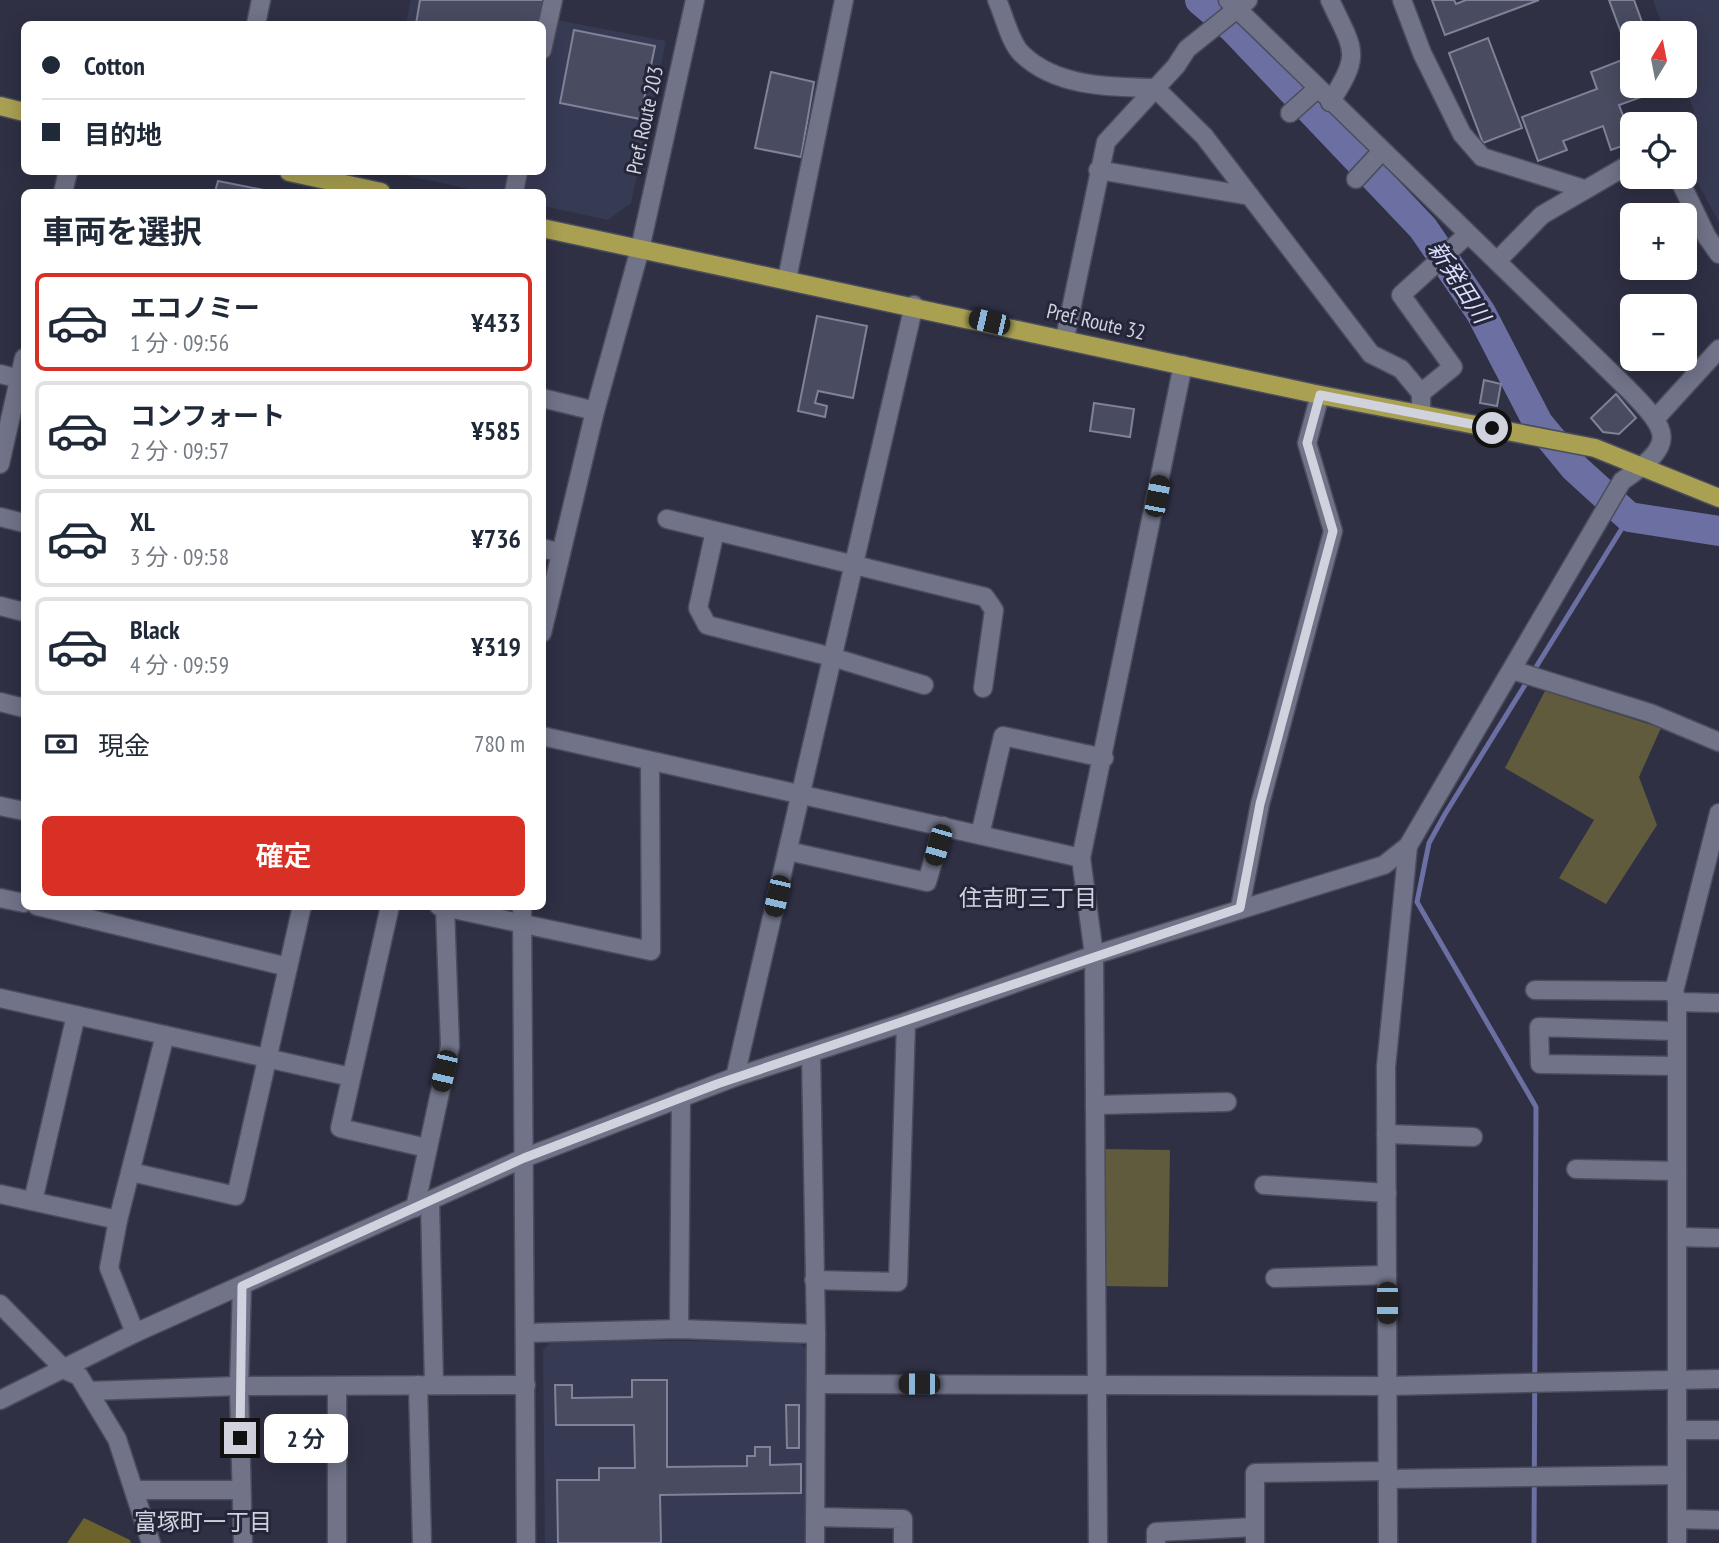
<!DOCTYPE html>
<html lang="ja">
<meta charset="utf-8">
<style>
:root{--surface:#fff;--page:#f6f6f7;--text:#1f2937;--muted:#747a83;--line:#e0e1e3;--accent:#d93025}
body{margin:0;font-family:"PT Sans Narrow","Noto Sans JP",sans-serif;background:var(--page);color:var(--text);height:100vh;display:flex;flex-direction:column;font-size:26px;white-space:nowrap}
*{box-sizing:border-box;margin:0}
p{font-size:23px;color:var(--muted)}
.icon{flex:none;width:38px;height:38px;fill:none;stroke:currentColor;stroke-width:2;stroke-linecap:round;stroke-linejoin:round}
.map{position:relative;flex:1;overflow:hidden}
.panel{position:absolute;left:21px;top:189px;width:525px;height:721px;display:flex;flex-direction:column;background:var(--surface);border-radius:10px;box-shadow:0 4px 18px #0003}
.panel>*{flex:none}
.banner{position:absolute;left:21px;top:21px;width:525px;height:154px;border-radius:10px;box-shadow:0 4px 18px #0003;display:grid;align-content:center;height:154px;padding:0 21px;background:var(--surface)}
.needle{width:46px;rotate:10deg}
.controls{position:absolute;left:1620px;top:21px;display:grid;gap:14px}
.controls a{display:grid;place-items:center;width:77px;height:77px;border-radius:10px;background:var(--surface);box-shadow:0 4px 18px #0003;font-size:35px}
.end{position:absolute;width:32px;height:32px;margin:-16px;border:9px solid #d0d2de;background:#111;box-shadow:0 0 0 4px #111}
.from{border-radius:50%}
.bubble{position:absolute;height:49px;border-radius:10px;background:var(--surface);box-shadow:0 4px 18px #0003;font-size:23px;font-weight:600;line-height:49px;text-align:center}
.car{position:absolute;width:21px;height:42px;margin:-21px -10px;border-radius:9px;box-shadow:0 0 5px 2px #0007;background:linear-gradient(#222 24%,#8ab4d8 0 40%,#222 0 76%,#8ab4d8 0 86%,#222 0)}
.banner b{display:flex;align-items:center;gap:24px;height:66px;font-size:26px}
.banner b+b{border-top:2px solid var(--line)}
.banner i{width:18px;height:18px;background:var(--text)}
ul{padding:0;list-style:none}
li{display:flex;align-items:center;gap:21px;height:98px;margin:0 14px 10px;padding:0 7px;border:4px solid var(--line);border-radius:10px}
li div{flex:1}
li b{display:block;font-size:26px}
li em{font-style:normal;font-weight:600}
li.current{border-color:var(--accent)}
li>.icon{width:63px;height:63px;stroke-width:1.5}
h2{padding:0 21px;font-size:32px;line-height:84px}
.pay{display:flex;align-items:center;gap:18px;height:77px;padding:0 21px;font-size:26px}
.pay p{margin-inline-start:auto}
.action{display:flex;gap:14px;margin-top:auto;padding:14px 21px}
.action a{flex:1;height:80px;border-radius:10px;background:var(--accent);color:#fff;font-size:28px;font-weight:600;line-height:80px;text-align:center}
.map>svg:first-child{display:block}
.built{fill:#373a53}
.green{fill:#5f5b3c}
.forest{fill:#6b632b}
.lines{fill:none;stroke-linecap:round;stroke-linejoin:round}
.stream{stroke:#6b6fa1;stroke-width:5}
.river{stroke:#6b6fa1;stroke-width:30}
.building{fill:#494b60;stroke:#7f8299;stroke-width:2}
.minor-casing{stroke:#4b4c5c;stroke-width:21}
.tertiary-casing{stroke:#4b4c5c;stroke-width:21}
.secondary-casing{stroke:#4b4c5c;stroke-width:21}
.primary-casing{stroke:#4b4c5c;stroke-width:21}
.minor{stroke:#717389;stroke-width:18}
.tertiary{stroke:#717389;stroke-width:18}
.secondary{stroke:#717389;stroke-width:18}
.primary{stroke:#a9a052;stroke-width:18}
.route{stroke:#d0d2de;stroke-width:9}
.labels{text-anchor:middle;stroke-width:6;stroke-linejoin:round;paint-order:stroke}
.street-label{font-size:21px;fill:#d0d2de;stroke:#252639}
.water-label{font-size:23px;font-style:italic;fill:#d9ddfc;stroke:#252639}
.neighbourhood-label{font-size:23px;fill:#d0d2de;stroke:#252639}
</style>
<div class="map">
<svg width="1719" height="1543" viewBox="0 0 1719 1543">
<rect width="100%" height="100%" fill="#2f3044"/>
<g class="built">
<path d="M411,0H561L557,20L666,41L631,203L608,220L543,206L542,192H483L390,172H542V24H406Z"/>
<path d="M1653,0H1719V222L1685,160V125L1697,120L1685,86V33H1665Z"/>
<path d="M553,1340L798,1342L808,1350L807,1543H545L543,1350Z"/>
</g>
<g class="green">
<path d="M1545,691L1661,728L1639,777L1657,825L1606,904L1559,878L1594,820L1505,768Z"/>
<path d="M1104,1149L1170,1150L1168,1287L1102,1286Z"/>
</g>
<path class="forest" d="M84,1518L130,1540L131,1543H67Z"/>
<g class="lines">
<path class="stream" d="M1534,1543L1536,1107L1417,902L1429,843L1445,814L1629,517"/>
<path class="river" d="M1200,0L1233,28L1423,228L1481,313L1538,423L1575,468L1629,517L1719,531"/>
</g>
<g class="building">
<path d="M420,0H544L540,24H416Z"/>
<path d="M1432,0H1454L1456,4L1466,0H1539L1445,35Z"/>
<path d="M1609,0H1634L1646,33H1633V86L1666,88L1619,105L1633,142L1611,150L1603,126L1563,141L1567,150L1538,161L1522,117L1597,89L1591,72L1630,57Z"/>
<path d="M574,30L655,46L640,119L560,103Z"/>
<path d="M1488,38L1522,128L1483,143L1449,53Z"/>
<path d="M771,72L814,82L801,157L755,148Z"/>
<path d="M218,181L274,192H215Z"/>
<path d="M817,316L867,326L853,398L818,391L815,403L827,406L825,417L798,411Z"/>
<path d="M1484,380L1501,384L1497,406L1480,403Z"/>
<path d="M1616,394L1636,418L1619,434L1603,432L1591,418Z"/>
<path d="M1094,403L1134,409L1130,437L1090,431Z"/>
<path d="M632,1380H667V1467L747,1466V1456H755V1447H770V1465L801,1464V1493L660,1495L661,1543H558L557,1480H599V1468H635L634,1425H556L555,1385H572V1398L632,1397Z"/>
<path d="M786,1405H799V1448H787Z"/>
</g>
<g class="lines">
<g class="minor-casing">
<g id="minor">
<path d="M997,0C1004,15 1010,43 1022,54C1056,87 1110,87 1155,88L1204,136L1371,354L1401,369L1421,393V414"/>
<path d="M1330,0C1353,50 1363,53 1330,102"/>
<path d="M1402,0L1422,53L1462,134L1482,157L1584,189"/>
<path d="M256,24L261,0"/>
<path d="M542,50L553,0"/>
<path d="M1290,113L1317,89"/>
<path d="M1098,170L1250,196"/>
<path d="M1678,177L1707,237L1719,254"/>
<path d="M1356,179L1382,151"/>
<path d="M63,192L68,172"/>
<path d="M514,192L518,172"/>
<path d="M1497,261L1542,215L1633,162"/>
<path d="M787,279L844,0"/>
<path d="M1065,338L1106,142L1176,66L1187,49L1248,0"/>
<path d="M0,374L20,379"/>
<path d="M1421,393L1453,367L1401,295L1468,234"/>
<path d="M542,398L595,411"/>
<path d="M1656,418L1719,349"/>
<path d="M0,464L24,358"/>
<path d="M0,517L24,523"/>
<path d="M667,519L985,597L994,610L983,688"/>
<path d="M715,531L698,608L707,625L832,657L924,685"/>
<path d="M542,548L561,553"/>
<path d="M0,606L24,612"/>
<path d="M1512,670L1650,713L1719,742"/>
<path d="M0,702L24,708"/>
<path d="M542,736L1081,858"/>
<path d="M0,806L24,811"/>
<path d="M980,835L1003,736L1104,758"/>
<path d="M788,851L927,882L943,826"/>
<path d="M0,898L24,903"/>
<path d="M37,906L288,967"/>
<path d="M390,906L340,1128L427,1148"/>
<path d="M439,906L651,951L650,761"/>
<path d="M1240,908L1260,804L1333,531L1307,443L1320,395"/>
<path d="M1094,955L1081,858L1183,365"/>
<path d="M1535,990L1674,991"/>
<path d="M0,998L351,1077"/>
<path d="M1677,1002L1719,1003"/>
<path d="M1675,1031L1539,1027L1540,1064L1676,1066"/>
<path d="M811,1054L816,1334L815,1543"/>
<path d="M735,1077L914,305"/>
<path d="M1095,1105L1227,1102"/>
<path d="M1386,1134L1473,1137"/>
<path d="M1576,1169L1677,1171"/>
<path d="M131,1172L236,1196L302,906"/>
<path d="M1264,1185L1387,1193"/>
<path d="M0,1194L118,1220"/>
<path d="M33,1201L76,1015"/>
<path d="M430,1201L434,1385"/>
<path d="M415,1208L450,1046L445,908"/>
<path d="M1677,1237L1719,1238"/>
<path d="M1275,1278L1387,1275"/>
<path d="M814,1280L898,1282L906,1022"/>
<path d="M242,1285L239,1386L243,1543"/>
<path d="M0,1304L65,1370L79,1376L117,1439L151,1543"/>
<path d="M679,1329L681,1097"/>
<path d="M135,1333L109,1268L118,1220L165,1035"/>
<path d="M526,1333L679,1329L816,1334"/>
<path d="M816,1384L1387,1386L1719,1379"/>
<path d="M418,1385L422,1543"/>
<path d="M88,1391L239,1386L526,1385"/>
<path d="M1677,1430H1719"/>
<path d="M1388,1479L1677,1475"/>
<path d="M135,1490H241"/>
<path d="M815,1517L903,1519V1543"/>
<path d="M1677,1519L1719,1520"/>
<path d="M337,1543V1386"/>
<path d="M1156,1543V1532L1255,1527"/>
<path d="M1255,1543V1473L1388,1471"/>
<path d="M1388,1543L1386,1067L1408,846"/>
<path d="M1677,1543V1002L1674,991L1719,813"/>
</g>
</g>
<g class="tertiary-casing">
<g id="tertiary">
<path d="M542,633L595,411L640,249"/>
<path d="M522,906L526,1543"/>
<path d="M1094,955L1098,1543"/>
<path d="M0,1400L135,1333L524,1158L735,1077L906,1022L1094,955L1384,865L1408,846L1622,481C1678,443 1670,432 1627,388L1228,0"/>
</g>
</g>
<g class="secondary-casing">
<path id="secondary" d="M640,249L695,0"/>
</g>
<g class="primary-casing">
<g id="primary">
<path d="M0,106L24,112"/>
<path d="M289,172L381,192"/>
<path d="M542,228L1320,395L1595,448L1719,498"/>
</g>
</g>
<use href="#minor" class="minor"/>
<use href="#tertiary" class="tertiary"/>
<use href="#secondary" class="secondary"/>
<use href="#primary" class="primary"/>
</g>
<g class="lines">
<path class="route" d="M240,1438L242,1286L524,1158L717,1084L1240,908L1260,804L1333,531L1307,443L1320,395L1492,428"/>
</g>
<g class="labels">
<g class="street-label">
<text transform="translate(645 120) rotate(-78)" y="7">Pref. Route 203</text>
<text transform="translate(1096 322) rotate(13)" y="7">Pref. Route 32</text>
</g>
<g class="water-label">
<text transform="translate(1459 282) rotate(57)" y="8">新発田川</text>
</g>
<g class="neighbourhood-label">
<text x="1028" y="906">住吉町三丁目</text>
<text x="203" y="1530">富塚町一丁目</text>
</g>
</g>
</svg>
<div class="controls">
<a><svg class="needle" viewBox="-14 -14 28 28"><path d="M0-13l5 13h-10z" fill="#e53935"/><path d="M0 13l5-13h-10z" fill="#747a83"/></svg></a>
<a><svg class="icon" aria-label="locate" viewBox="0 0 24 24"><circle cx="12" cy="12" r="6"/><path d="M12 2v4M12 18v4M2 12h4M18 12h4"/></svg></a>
<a>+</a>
<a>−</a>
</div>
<i class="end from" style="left:1492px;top:428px"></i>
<i class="end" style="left:240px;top:1438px"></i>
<div class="bubble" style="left:264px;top:1414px;width:84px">2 分</div>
<i class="car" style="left:989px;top:322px;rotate:283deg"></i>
<i class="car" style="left:1157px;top:496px;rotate:11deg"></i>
<i class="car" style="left:938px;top:845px;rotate:196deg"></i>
<i class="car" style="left:777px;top:896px;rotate:193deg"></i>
<i class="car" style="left:444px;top:1071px;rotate:193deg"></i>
<i class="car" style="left:1387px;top:1303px;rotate:180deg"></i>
<i class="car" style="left:919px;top:1384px;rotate:270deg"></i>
<div class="banner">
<b><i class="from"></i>Cotton</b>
<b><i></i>目的地</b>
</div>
<section class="panel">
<h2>車両を選択</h2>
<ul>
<li class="current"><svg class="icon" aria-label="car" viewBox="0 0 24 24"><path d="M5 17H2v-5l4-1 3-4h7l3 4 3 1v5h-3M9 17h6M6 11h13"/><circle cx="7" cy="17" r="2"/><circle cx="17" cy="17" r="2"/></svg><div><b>エコノミー</b><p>1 分 · 09:56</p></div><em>¥433</em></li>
<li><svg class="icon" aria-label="car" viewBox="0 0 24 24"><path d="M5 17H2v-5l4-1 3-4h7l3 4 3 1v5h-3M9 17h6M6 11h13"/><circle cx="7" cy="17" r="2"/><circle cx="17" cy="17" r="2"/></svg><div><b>コンフォート</b><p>2 分 · 09:57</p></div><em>¥585</em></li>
<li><svg class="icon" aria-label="car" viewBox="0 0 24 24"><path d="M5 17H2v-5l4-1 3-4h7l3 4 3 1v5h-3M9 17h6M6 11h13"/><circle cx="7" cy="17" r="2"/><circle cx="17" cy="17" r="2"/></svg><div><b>XL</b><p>3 分 · 09:58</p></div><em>¥736</em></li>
<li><svg class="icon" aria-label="car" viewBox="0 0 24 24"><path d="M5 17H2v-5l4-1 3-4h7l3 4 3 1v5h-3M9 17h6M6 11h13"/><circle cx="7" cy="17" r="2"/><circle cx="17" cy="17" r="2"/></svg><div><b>Black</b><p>4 分 · 09:59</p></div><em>¥319</em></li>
</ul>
<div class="pay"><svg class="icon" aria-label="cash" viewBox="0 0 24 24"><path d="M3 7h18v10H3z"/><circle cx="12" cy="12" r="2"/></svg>現金<p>780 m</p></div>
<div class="action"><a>確定</a></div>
</section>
</div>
